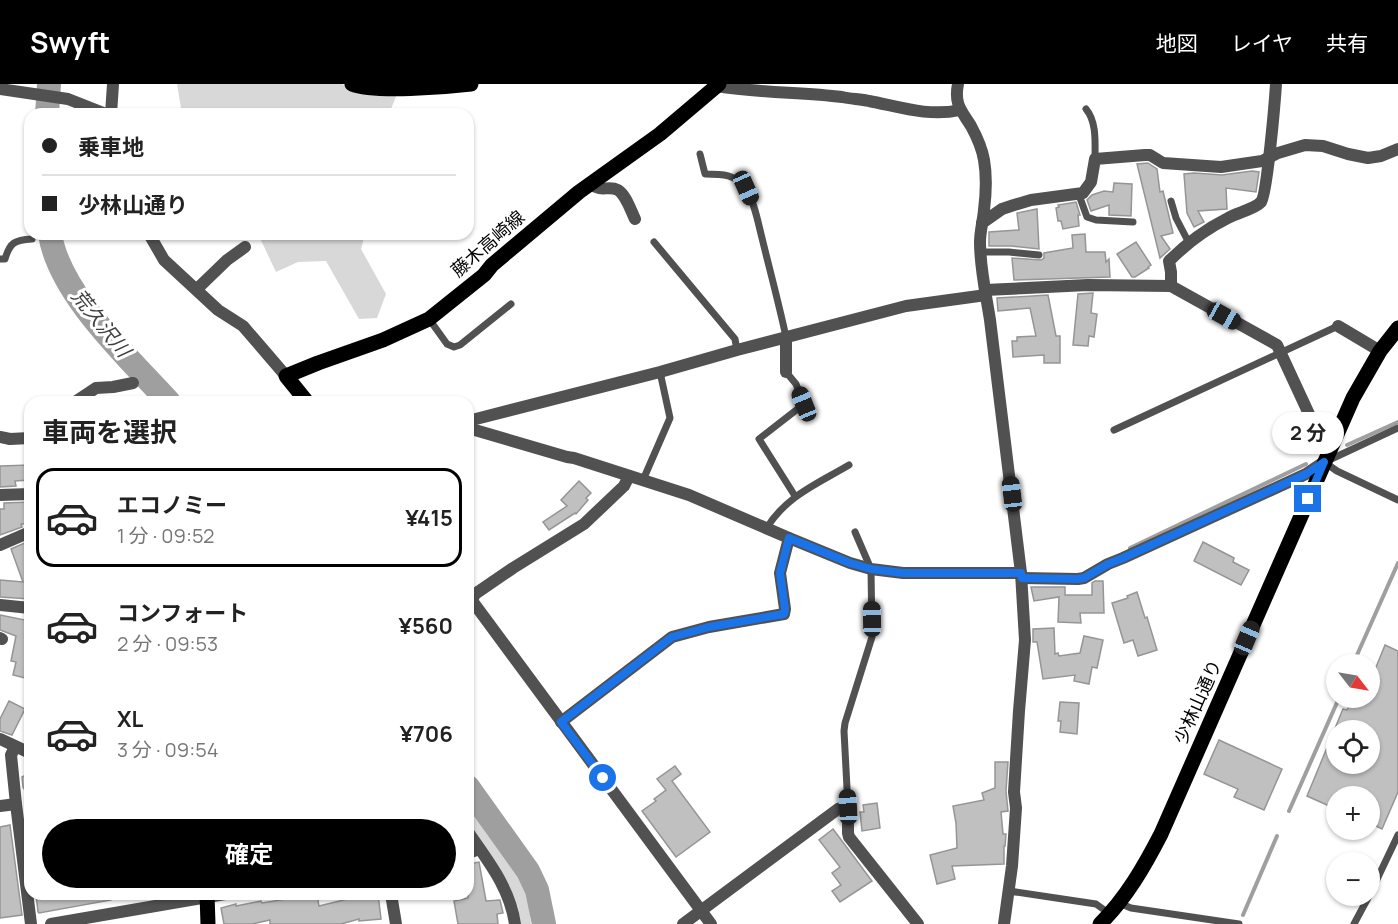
<!DOCTYPE html>
<html lang="ja">
<meta charset="utf-8">
<style>
:root{--surface:#fff;--page:#f2f2f2;--text:#222;--muted:#767676;--line:#e0e0e0;--accent:#000}
body{margin:0;font-family:Manrope,"Noto Sans JP",sans-serif;background:var(--page);color:var(--text);height:100vh;display:flex;flex-direction:column;font-size:22px;white-space:nowrap}
*{box-sizing:border-box;margin:0}
p{font-size:20px;color:var(--muted)}
.icon{flex:none;width:33px;height:33px;fill:none;stroke:currentColor;stroke-width:2;stroke-linecap:round;stroke-linejoin:round}
.map{position:relative;flex:1;overflow:hidden}
.panel{position:absolute;left:24px;top:312px;width:450px;height:504px;display:flex;flex-direction:column;background:var(--surface);border-radius:18px;box-shadow:0 2px 4px #0004}
.panel>*{flex:none}
.top-card{position:absolute;left:24px;top:24px;width:450px;height:132px;border-radius:18px;box-shadow:0 2px 4px #0004;display:grid;align-content:center;height:132px;padding:0 18px;background:var(--surface)}
.needle{width:39px;rotate:121deg}
.fabs{position:absolute;left:1326px;top:570px;display:grid;gap:12px}
.fabs a{display:grid;place-items:center;width:54px;height:54px;border-radius:50%;background:var(--surface);box-shadow:0 2px 4px #0004;font-size:30px}
.end{position:absolute;width:27px;height:27px;margin:-14px;border:8px solid #1a73e8;background:#fff;box-shadow:0 0 0 3px #fff}
.from{border-radius:50%}
.bubble{position:absolute;height:42px;border-radius:21px;background:var(--surface);box-shadow:0 2px 4px #0004;font-size:20px;font-weight:700;line-height:42px;text-align:center}
.car{position:absolute;width:18px;height:36px;margin:-18px -9px;border-radius:8px;box-shadow:0 0 4px 2px #0007;background:linear-gradient(#222 24%,#8ab4d8 0 40%,#222 0 76%,#8ab4d8 0 86%,#222 0)}
.top-card b{display:flex;align-items:center;gap:21px;height:57px;font-size:22px}
.top-card b+b{border-top:2px solid var(--line)}
.top-card i{width:15px;height:15px;background:var(--text)}
ul{padding:0;list-style:none}
li{display:flex;align-items:center;gap:18px;height:99px;margin:0 12px 9px;padding:0 6px;border:3px solid transparent;border-radius:18px}
li div{flex:1}
li b{display:block;font-size:22px}
li em{font-style:normal;font-weight:700}
li.selected{border-color:var(--accent)}
li>.icon{width:54px;height:54px;stroke-width:1.5}
h2{padding:0 18px;font-size:27px;line-height:72px}
.primary-button{display:flex;gap:12px;margin-top:auto;padding:12px 18px}
.primary-button a{flex:1;height:69px;border-radius:36px;background:var(--accent);color:#fff;font-size:24px;font-weight:700;line-height:69px;text-align:center}
header{display:flex;align-items:center;gap:36px;box-sizing:border-box;height:84px;padding:0 30px;background:var(--accent);color:#fff}
header strong{font-size:28px}
nav{display:flex;gap:33px;margin-inline-start:auto;font-size:21px}
.map>svg:first-child{display:block}
.green{fill:#d8d8d8}
.lines{fill:none;stroke-linecap:round;stroke-linejoin:round}
.stream{stroke:#9f9f9f;stroke-width:4}
.river{stroke:#9f9f9f;stroke-width:24}
.building{fill:#c0c0c0;stroke:#959595;stroke-width:1.5;fill-rule:evenodd}
.lane{stroke:#515151;stroke-width:7}
.street{stroke:#515151;stroke-width:12}
.primary{stroke:#000;stroke-width:15}
.route{stroke:#1a73e8;stroke-width:8}
.labels{text-anchor:middle;stroke-width:6;stroke-linejoin:round;paint-order:stroke}
.street-label{font-size:18px;fill:#000;stroke:#fff}
.water-label{font-size:20px;font-style:italic;fill:#404040;stroke:#fff}
</style>
<header>
<strong>Swyft</strong>
<nav><a>地図</a><a>レイヤ</a><a>共有</a></nav>
</header>
<div class="map">
<svg width="1398" height="840" viewBox="0 0 1398 840">
<rect width="100%" height="100%" fill="#fff"/>
<g class="green">
<path d="M177,0H342L356,7L397,10L389,30H182Z"/>
<path d="M258,150H365L361,165L386,210L377,234L359,235L326,177L298,178L276,188Z"/>
<path d="M468,719L491,750L523,798L529,822L531,840H521L518,824L508,798L485,763L468,741Z"/>
</g>
<g class="lines">
<g class="stream">
<path d="M1347,361L1398,338"/>
<path d="M1130,464L1306,380"/>
<path d="M1353,580L1398,479"/>
<path d="M1289,727L1339,614"/>
<path d="M1243,831L1277,752"/>
</g>
<g class="river">
<path d="M47,30L49,0"/>
<path d="M50,150C59,210 129,274 169,318"/>
<path d="M468,703L528,787L537,806L544,840"/>
</g>
</g>
<g class="building">
<path d="M1148,79L1157,85L1160,108L1163,107L1173,149L1161,152L1170,165L1160,174L1137,80Z"/>
<path d="M1252,87L1259,88L1256,108L1226,104L1227,125L1198,127L1204,138L1194,143L1187,129L1184,90L1194,89L1222,91Z"/>
<path d="M1114,99L1132,100L1131,132L1109,131V121L1091,127L1087,116L1092,111L1104,107L1113,108Z"/>
<path d="M1076,118L1080,131H1078L1079,142L1063,145L1061,137H1058L1056,124L1059,123L1058,121Z"/>
<path d="M1037,125L1039,165L1011,162H989V148L1019,146L1017,129Z"/>
<path d="M1085,150L1086,168H1105L1106,178L1109,175L1110,193L1014,196L1012,174L1041,176L1044,174V169L1073,164L1072,151Z"/>
<path d="M1136,158L1151,181L1148,183L1149,184L1135,193H1132L1117,170Z"/>
<path d="M1093,209L1091,229L1097,230L1094,253L1089,252L1088,262L1073,261L1078,210Z"/>
<path d="M1048,211L1056,252H1060V279H1044V271L1013,273L1012,257H1017V253L1036,252L1030,224L998,227L997,214Z"/>
<path d="M30,381V396L15,397L16,402L0,403V382Z"/>
<path d="M579,397L591,409L586,414L588,416L576,430L575,429L549,446L543,438L567,422L561,416Z"/>
<path d="M30,418V440H21L22,443L0,451V425H4V419Z"/>
<path d="M27,458L30,465V515L0,513V496L23,498L11,465Z"/>
<path d="M1203,458L1234,474L1233,478L1249,486L1241,501L1194,477Z"/>
<path d="M1095,497H1103L1104,529H1080L1081,539L1058,538L1059,513L1034,517L1031,503H1065V511H1092V499Z"/>
<path d="M1137,508L1145,534L1147,533L1157,566L1138,572L1133,556L1124,559L1112,519L1128,514L1127,512Z"/>
<path d="M0,531L30,537V593L26,592L25,594L13,591L16,578L11,577L16,552L0,546Z"/>
<path d="M1054,544L1055,570L1058,569L1059,572L1080,569L1084,552L1103,556L1097,584L1092,583L1089,600L1074,597L1075,591L1043,595L1037,558H1033V545Z"/>
<path d="M1385,561L1398,567V708L1382,745L1370,739V712H1336V725L1307,712L1343,625L1347,626L1353,614H1370V598ZM1336,646H1370V680H1336Z"/>
<path d="M9,617L25,625L12,651L0,647V635Z"/>
<path d="M1060,618L1079,619L1077,650L1060,648L1061,637H1058Z"/>
<path d="M1219,656L1282,685L1264,726L1234,713L1238,705L1204,690Z"/>
<path d="M995,678H1008L1006,707L1008,727L1001,728L1003,750H1006L1005,762H1004V780L952,782L955,795L937,800L930,771L957,764L956,739L953,722L984,716L982,709L995,704Z"/>
<path d="M675,682L681,690L672,697L710,748L676,773L642,727L656,717L654,715L666,706L657,695Z"/>
<path d="M30,689V715L23,703L22,693Z"/>
<path d="M877,719L880,744L862,747L860,728H864L863,721Z"/>
<path d="M10,741L22,831L0,834V743Z"/>
<path d="M833,745L872,797L840,818L832,807L841,801L832,789L840,783L819,756Z"/>
<path d="M479,778L486,817L500,816L503,829L497,830L498,840H458L454,817L468,814V780Z"/>
<path d="M36,810H110L111,816L39,829L38,828Z"/>
<path d="M317,810L319,822L360,812V810H378L381,835L359,837V835L341,840H270V836L252,840H224L221,824L236,820V822L261,817L262,819Z"/>
</g>
<g class="lines">
<g class="lane">
<path d="M1086,25C1097,38 1095,59 1095,75"/>
<path d="M700,70L705,90C722,90 736,90 746,105C755,119 758,139 762,154C770,187 779,220 786,253"/>
<path d="M1079,111L1087,133L1096,136L1133,138"/>
<path d="M1171,117L1176,134L1189,159"/>
<path d="M654,158L735,255L737,266"/>
<path d="M981,168H1009L1039,171"/>
<path d="M0,175H5C10,158 15,156 32,155"/>
<path d="M429,235L447,260L454,263L460,261L511,220"/>
<path d="M786,288L796,300L804,320L759,355L795,412"/>
<path d="M1114,346L1338,242"/>
<path d="M1327,377L1398,344"/>
<path d="M1324,378L1337,387L1398,416"/>
<path d="M643,396L670,334L660,288"/>
<path d="M766,445C786,412 817,400 849,381"/>
<path d="M848,723L844,647L845,639L872,553L871,485L855,448"/>
<path d="M1009,807L1096,820L1110,830"/>
<path d="M1370,810L1398,751"/>
<path d="M1119,819L1131,824L1239,840"/>
<path d="M1354,840L1369,812"/>
</g>
<g class="street">
<path d="M958,0C954,20 961,26 971,42C977,53 982,64 984,76C987,93 986,110 984,126C983,137 980,148 980,158C980,185 986,210 990,236L1021,489L1025,556L1019,627L1014,708L1016,724L1012,782L1004,840"/>
<path d="M717,2C758,9 800,8 842,13C851,15 860,15 869,17C900,23 929,33 960,26"/>
<path d="M0,5L68,15L106,30"/>
<path d="M111,30L113,0"/>
<path d="M591,100C602,109 608,101 618,106C626,111 631,127 635,135"/>
<path d="M982,139L1002,125L1014,121L1031,116L1083,109L1091,98L1095,75L1145,71H1150L1163,79L1221,83L1262,77L1278,69L1305,61L1323,62L1348,70L1368,74L1381,72L1398,65"/>
<path d="M149,150L164,176L218,226L243,242L286,292"/>
<path d="M1171,202V188L1169,177C1186,160 1206,145 1228,134C1236,129 1255,125 1261,118C1267,111 1275,16 1276,0"/>
<path d="M197,205L227,176L245,163"/>
<path d="M985,206L1088,201L1171,202L1277,261L1328,371"/>
<path d="M1338,242L1380,267"/>
<path d="M786,288V253"/>
<path d="M75,318L96,304L113,303L133,299"/>
<path d="M468,337L660,288L737,266L906,222L986,211"/>
<path d="M468,344L567,373L574,374L689,411L789,454L850,479L871,485L903,489H1021"/>
<path d="M0,353L10,355L30,354"/>
<path d="M629,392L624,402L584,440L513,484L475,510L473,514V518L711,840"/>
<path d="M0,411L30,410"/>
<path d="M0,461L30,448"/>
<path d="M1022,494L1078,495L1084,494L1108,480L1123,474L1306,390L1324,378"/>
<path d="M0,521L30,524"/>
<path d="M0,554L2,555"/>
<path d="M561,638L672,553L709,543L784,530L785,525L780,489L789,454"/>
<path d="M0,655L30,669"/>
<path d="M15,663L11,671L16,720L31,840"/>
<path d="M0,722L16,720"/>
<path d="M468,748C488,777 510,804 515,840"/>
<path d="M468,769L479,765"/>
<path d="M391,810L396,840"/>
<path d="M51,840L225,810"/>
<path d="M683,840L838,725L848,723V749L849,753L918,840"/>
</g>
<g class="primary">
<path d="M352,0C374,9 446,3 471,0"/>
<path d="M307,318L286,292L318,279L383,256L429,235L484,191L492,181L579,108L660,50L719,0"/>
<path d="M207,810L208,840"/>
<path d="M1100,840C1126,814 1144,783 1161,750L1353,314L1380,267L1398,244"/>
</g>
</g>
<g class="lines">
<path class="route" d="M603,694L561,638L672,553L709,543L784,530L785,525L780,489L789,454L850,479L871,485L903,489H1021L1022,494L1078,495L1084,494L1108,480L1123,474L1306,390L1324,378L1308,415"/>
</g>
<g class="labels">
<g class="street-label">
<text transform="translate(488 160) rotate(-41)" y="6">藤木高崎線</text>
<text transform="translate(1198 618) rotate(-66)" y="6">少林山通り</text>
</g>
<g class="water-label">
<text transform="translate(101 239) rotate(51)" y="7">荒久沢川</text>
</g>
</g>
</svg>
<div class="fabs">
<a><svg class="needle" viewBox="-14 -14 28 28"><path d="M0-13l5 13h-10z" fill="#e53935"/><path d="M0 13l5-13h-10z" fill="#767676"/></svg></a>
<a><svg class="icon" aria-label="locate" viewBox="0 0 24 24"><circle cx="12" cy="12" r="6"/><path d="M12 2v4M12 18v4M2 12h4M18 12h4"/></svg></a>
<a>+</a>
<a>−</a>
</div>
<i class="end from" style="left:603px;top:694px"></i>
<i class="end" style="left:1308px;top:415px"></i>
<div class="bubble" style="left:1272px;top:328px;width:72px">2 分</div>
<i class="car" style="left:746px;top:104px;rotate:156deg"></i>
<i class="car" style="left:1224px;top:232px;rotate:119deg"></i>
<i class="car" style="left:804px;top:320px;rotate:338deg"></i>
<i class="car" style="left:1012px;top:410px;rotate:353deg"></i>
<i class="car" style="left:872px;top:535px;rotate:359deg"></i>
<i class="car" style="left:1247px;top:554px;rotate:23deg"></i>
<i class="car" style="left:848px;top:723px;rotate:357deg"></i>
<div class="top-card">
<b><i class="from"></i>乗車地</b>
<b><i></i>少林山通り</b>
</div>
<section class="panel">
<h2>車両を選択</h2>
<ul>
<li class="selected"><svg class="icon" aria-label="car" viewBox="0 0 24 24"><path d="M5 17H2v-5l4-1 3-4h7l3 4 3 1v5h-3M9 17h6M6 11h13"/><circle cx="7" cy="17" r="2"/><circle cx="17" cy="17" r="2"/></svg><div><b>エコノミー</b><p>1 分 · 09:52</p></div><em>¥415</em></li>
<li><svg class="icon" aria-label="car" viewBox="0 0 24 24"><path d="M5 17H2v-5l4-1 3-4h7l3 4 3 1v5h-3M9 17h6M6 11h13"/><circle cx="7" cy="17" r="2"/><circle cx="17" cy="17" r="2"/></svg><div><b>コンフォート</b><p>2 分 · 09:53</p></div><em>¥560</em></li>
<li><svg class="icon" aria-label="car" viewBox="0 0 24 24"><path d="M5 17H2v-5l4-1 3-4h7l3 4 3 1v5h-3M9 17h6M6 11h13"/><circle cx="7" cy="17" r="2"/><circle cx="17" cy="17" r="2"/></svg><div><b>XL</b><p>3 分 · 09:54</p></div><em>¥706</em></li>
</ul>
<div class="primary-button"><a>確定</a></div>
</section>
</div>
